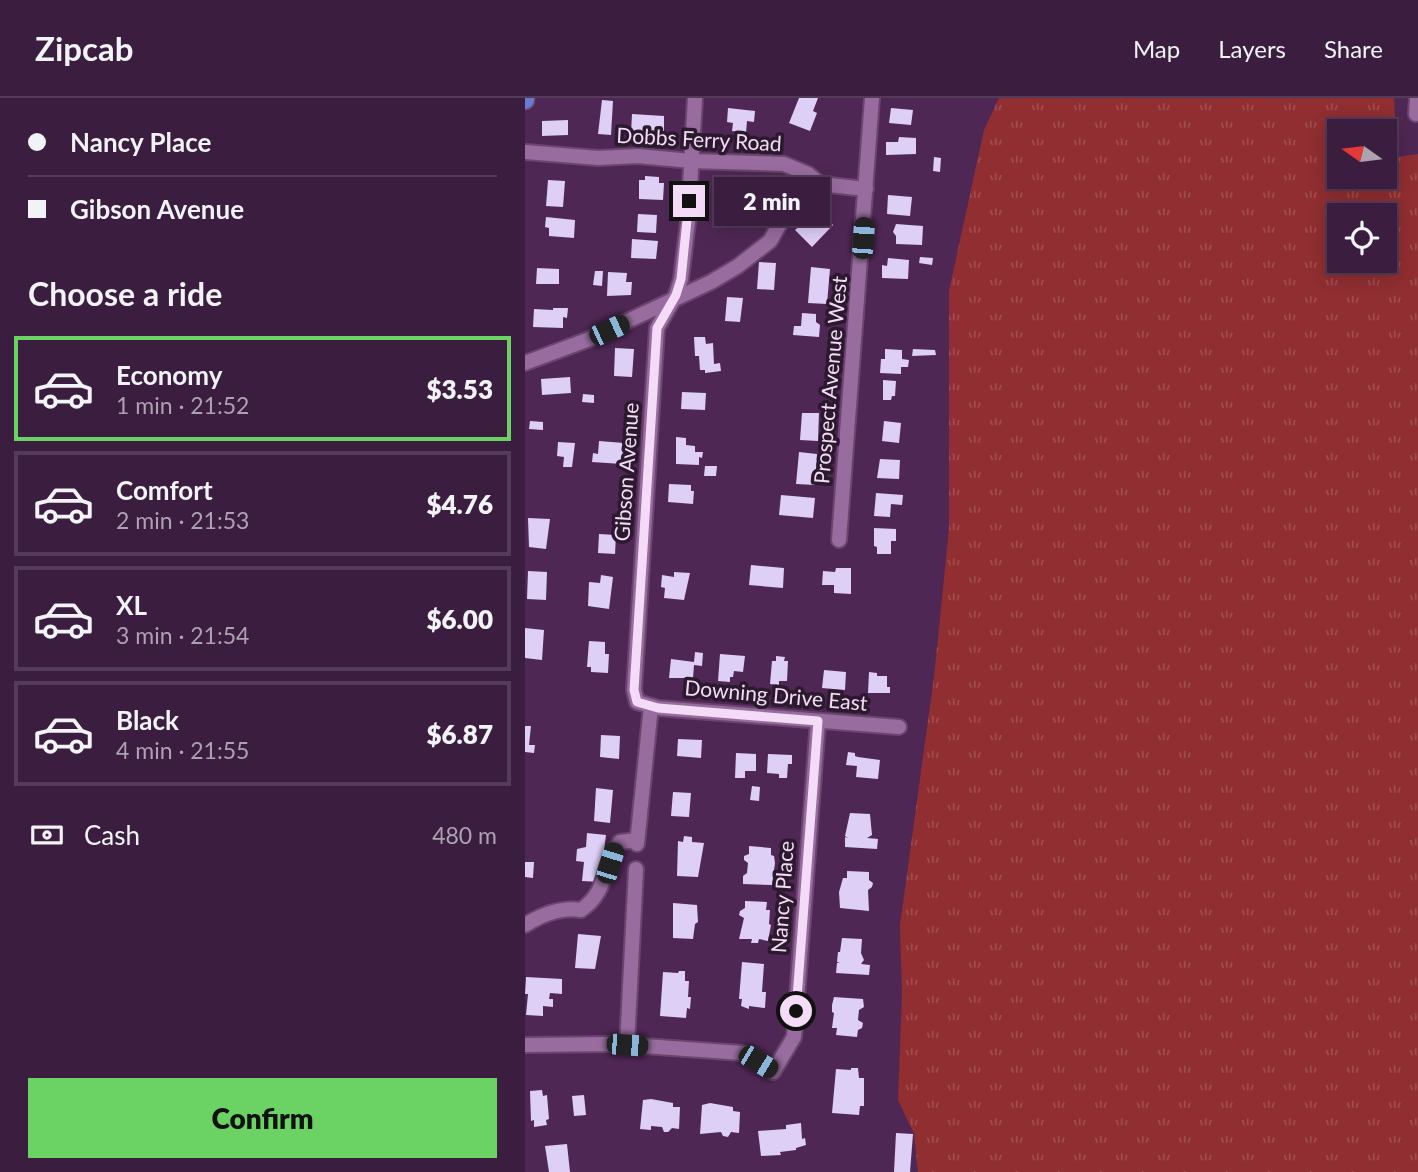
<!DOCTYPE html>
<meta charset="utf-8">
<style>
:root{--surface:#3b1d3f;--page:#462a4a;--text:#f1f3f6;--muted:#aca2b0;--line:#543b59;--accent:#6ad364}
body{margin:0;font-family:Lato,sans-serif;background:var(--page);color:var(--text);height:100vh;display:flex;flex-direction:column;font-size:26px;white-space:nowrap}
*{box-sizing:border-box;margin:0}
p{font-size:23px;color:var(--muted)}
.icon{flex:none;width:38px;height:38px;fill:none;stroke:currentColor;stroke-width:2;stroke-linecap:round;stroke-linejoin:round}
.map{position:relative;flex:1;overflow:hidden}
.drawer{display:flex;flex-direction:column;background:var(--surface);width:525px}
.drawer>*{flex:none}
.top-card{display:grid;align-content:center;height:154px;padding:0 28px;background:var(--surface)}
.needle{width:46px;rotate:284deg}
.controls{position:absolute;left:802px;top:21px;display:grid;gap:14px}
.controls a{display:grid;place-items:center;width:70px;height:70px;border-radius:0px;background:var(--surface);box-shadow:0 4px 18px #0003,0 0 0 2px var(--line);font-size:35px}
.end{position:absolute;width:32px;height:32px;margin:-16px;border:9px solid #f4dbf7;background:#111;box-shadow:0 0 0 4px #111}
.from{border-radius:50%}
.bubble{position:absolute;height:49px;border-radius:0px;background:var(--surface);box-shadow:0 4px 18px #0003,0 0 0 2px var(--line);font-size:23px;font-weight:800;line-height:49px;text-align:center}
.car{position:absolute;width:21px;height:42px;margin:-21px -10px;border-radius:9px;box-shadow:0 0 5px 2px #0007;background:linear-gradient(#222 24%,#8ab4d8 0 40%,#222 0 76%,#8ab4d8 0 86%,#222 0)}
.top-card b{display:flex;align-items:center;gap:24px;height:66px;font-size:26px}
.top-card b+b{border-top:2px solid var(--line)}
.top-card i{width:18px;height:18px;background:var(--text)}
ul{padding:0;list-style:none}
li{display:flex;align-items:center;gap:21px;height:105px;margin:0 14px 10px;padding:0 14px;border:4px solid var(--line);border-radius:0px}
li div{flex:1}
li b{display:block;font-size:26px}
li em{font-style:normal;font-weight:800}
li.current{border-color:var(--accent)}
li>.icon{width:63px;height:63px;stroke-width:1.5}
h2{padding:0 28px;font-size:32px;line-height:84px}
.pay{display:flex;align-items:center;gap:18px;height:77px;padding:0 28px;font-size:26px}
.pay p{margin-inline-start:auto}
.primary-button{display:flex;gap:14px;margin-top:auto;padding:14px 28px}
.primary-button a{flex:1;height:80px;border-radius:0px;background:var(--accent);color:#111;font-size:28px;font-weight:800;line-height:80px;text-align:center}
header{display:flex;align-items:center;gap:42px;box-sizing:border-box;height:98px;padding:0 35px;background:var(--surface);border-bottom:2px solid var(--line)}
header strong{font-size:33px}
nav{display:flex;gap:38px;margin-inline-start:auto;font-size:24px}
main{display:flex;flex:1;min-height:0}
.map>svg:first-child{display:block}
.grass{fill:url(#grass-tufts);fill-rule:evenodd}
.building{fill:#decff7}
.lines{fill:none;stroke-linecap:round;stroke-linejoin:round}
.minor-casing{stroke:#6a466e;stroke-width:18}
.major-casing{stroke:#6a466e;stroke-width:21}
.minor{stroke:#986c9e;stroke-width:14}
.major{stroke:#6a7ad1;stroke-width:18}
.route{stroke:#f4dbf7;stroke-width:9}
.labels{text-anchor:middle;stroke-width:7;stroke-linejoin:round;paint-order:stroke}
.street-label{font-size:21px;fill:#f4dbf7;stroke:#2b192d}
</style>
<header>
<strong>Zipcab</strong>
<nav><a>Map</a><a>Layers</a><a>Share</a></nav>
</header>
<main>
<section class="drawer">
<div class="top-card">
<b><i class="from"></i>Nancy Place</b>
<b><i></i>Gibson Avenue</b>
</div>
<h2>Choose a ride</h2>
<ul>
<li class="current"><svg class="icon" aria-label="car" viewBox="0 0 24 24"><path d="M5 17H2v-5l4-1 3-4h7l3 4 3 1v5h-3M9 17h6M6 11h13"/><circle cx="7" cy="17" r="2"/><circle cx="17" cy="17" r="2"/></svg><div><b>Economy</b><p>1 min · 21:52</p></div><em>$3.53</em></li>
<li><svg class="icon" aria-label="car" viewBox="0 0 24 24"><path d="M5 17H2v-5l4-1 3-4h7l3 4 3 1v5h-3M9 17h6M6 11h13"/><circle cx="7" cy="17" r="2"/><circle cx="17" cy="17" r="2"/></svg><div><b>Comfort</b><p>2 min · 21:53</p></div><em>$4.76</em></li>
<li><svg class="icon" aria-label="car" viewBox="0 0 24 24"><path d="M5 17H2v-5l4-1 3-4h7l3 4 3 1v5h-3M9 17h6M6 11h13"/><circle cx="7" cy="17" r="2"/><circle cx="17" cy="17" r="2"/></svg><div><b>XL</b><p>3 min · 21:54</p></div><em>$6.00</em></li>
<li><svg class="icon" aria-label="car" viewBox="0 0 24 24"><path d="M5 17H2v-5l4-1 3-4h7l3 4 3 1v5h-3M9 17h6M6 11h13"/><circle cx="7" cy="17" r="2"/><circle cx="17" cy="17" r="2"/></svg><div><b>Black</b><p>4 min · 21:55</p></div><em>$6.87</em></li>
</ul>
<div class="pay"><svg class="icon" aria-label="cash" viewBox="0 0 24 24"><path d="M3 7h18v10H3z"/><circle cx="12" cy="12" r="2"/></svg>Cash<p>480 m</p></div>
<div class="primary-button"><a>Confirm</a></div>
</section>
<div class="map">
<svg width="893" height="1074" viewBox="0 0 893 1074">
<defs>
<pattern id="grass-tufts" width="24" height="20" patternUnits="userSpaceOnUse" patternTransform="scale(1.75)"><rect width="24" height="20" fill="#902e31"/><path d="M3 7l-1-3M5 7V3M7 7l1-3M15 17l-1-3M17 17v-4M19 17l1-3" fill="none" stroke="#a04c50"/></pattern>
</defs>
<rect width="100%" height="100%" fill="#4f2754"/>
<path class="grass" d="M474,0H869L872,59L893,56V1074H393L389,1036L373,1002L377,896L375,827L409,579L424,431V193L459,32ZM814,33H859V79H814ZM814,117H859V163H814Z"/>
<g class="building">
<path d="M274,0H293L288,13L292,15L285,33L264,25Z"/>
<path d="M77,2L88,3L86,37L73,36Z"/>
<path d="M203,10L230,13L229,24L222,23L221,35L207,33L208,25L202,24Z"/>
<path d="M366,10L388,12L386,27L364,25Z"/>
<path d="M107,16L139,18V33H133V37L106,35Z"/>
<path d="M43,22V37L17,38V23Z"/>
<path d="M374,39L391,40V56L361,57V44H373Z"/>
<path d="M409,59L416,60L415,74L408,73Z"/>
<path d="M120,78L134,79V85H139L138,102L114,101V82H120Z"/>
<path d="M23,82L40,83L38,109L21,108Z"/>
<path d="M206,82L212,83V87L218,88L217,91L232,94L226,123L207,119L208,113L193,110L199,84L205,86Z"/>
<path d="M363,97L387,99L385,118L362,116Z"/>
<path d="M294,112L308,127L287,149L270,132Z"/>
<path d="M113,116L132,117L131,135L112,134Z"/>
<path d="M21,119L50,122L49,140L24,138V130L20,129Z"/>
<path d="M371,126L398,128L397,147L371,146V138L368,134Z"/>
<path d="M107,141L133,143L131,161L106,160Z"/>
<path d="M395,159L408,160L407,167L394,165Z"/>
<path d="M363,160L384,162L383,181L357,180V167L362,168Z"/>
<path d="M234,164L251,165L249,192L232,191Z"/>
<path d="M286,169L305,171L302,206L283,205Z"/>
<path d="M12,170L34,171V186H11Z"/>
<path d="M70,173H78L77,188L68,187Z"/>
<path d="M83,174L102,175L101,184H107L106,197L82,198Z"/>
<path d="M202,199L218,200L215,224L200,223Z"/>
<path d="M28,210H43L42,220L38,219V230L8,229L9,211L28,212Z"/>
<path d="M277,215L291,216V224L295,227L294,239L268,237L269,228H276Z"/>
<path d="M169,239H180L181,246L188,245L189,266L195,265L196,273L180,275V272H175L174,258H170Z"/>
<path d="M90,250L109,251L107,279L89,278Z"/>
<path d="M360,251L377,252V261L384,262L383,269H376V276L355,275L356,261H360Z"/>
<path d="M388,251L410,252L411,257L387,258Z"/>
<path d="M45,279L46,295L17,297L16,281Z"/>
<path d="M358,282L371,283L370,298H367L366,302H358Z"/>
<path d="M157,294L181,295L180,312L156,311Z"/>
<path d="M58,296L69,297V305L57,304Z"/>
<path d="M277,315H294L293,343L275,342Z"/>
<path d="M5,323L18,324V332L4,331Z"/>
<path d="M359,323L376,325L374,345L357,343Z"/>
<path d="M151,339L161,340V347L170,348V354H178L177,360L174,359V367L151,366Z"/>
<path d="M74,343L99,345L98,348L104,349V360H97V366L67,364L68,355L73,356Z"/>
<path d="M33,344L50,345L47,369H38L39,359L32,358Z"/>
<path d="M274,354L292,356L290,387L271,386Z"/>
<path d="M355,361L375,362L374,381L352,380Z"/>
<path d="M180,368H192L191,378H179Z"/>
<path d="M144,386L166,387V393H169L168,406L143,404Z"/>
<path d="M351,395L378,397L377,407L366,406L365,419L349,418Z"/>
<path d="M256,397L290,400L288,420L254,417Z"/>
<path d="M3,420L25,421L21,451L4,449Z"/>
<path d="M349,430L371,431V443H366V456H352V449L349,448Z"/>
<path d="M74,436L91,437L90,456L73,455Z"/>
<path d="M226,467L259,470L258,490L224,487Z"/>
<path d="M311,470H326V496L309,495V487H297L298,473L310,474Z"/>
<path d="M3,473L22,474L21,502L2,501Z"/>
<path d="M149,474L165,475L159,502L139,500L140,490L136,489L137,477L149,479Z"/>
<path d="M76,477L88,479L84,511L63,508L64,484L75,485Z"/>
<path d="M0,530L19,532L17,562L0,560Z"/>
<path d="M64,543L80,544V556H84L83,575L66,574V569H62Z"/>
<path d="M170,554L178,555L177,568L169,567L168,580H144L146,561L169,564Z"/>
<path d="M195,556L220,558L218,574L209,573L208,579H205V584L193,583Z"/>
<path d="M251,558L260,559L259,563H263L262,583H254V587L245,586L247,563H251Z"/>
<path d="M299,572L321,574L320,592L297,590Z"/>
<path d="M344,574L352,575V578H362V589H365V595H343Z"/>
<path d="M0,628H6L4,647H10L9,655L0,654Z"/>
<path d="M76,637L95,638L94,661L75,659Z"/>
<path d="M153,641L177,642L176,660L152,658Z"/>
<path d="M323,654L330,655V658L333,659L355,662L353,681L331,679L332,668L321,667Z"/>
<path d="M211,655L231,656V673H220V680H210Z"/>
<path d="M243,656L267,657V666H263L262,680H254V676L242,675Z"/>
<path d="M227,688L235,689L234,703L225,702Z"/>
<path d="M71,690L88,692L85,725L69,723Z"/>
<path d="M148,694L166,695L164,719L146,718Z"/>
<path d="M325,715L345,716L347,737L342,740L353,741L352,751L320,749V739L323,740L320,738Z"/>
<path d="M62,735L81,737L75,784L57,783L59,764L51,763L52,751L61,749Z"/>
<path d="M159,738L167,739V744L179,745L173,779L152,778L153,743L158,744Z"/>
<path d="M224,748L246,750V757L249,758L250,765L247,787L218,786V778L222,775L223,765L219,762V758L224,756Z"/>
<path d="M0,764H9L8,780L0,779Z"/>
<path d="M322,773L344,774V782L348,785L347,789L343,792L344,813L315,810L314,794L318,780H322Z"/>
<path d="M220,803L242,804L241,812H245L244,826L246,827L243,843L234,841L233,845H226L227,841H214L219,820L214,817L215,813L220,810Z"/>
<path d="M148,805L172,807L173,824L170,826L168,841L148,840Z"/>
<path d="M53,836L76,838L70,871L50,870Z"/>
<path d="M317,840L337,841L336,855L339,862L336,866L345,867L344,877L311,875L312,865H315L312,864L313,854H315Z"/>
<path d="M217,864L239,866L237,894H241L240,910L224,908V911L216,908L217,901H214Z"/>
<path d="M154,873H160V883H164L163,899H166L165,911L162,910L161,920L135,918L138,874L153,875Z"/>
<path d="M1,879L37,881V896L25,895L24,901H28V909L18,908V918L1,917L3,896H0Z"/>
<path d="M309,899L338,901L339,909L334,912L333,922L338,925L337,930L333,932L332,939L311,937L312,930H307L309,915L307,914V907Z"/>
<path d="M326,970H333L334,980H339V1008H335L334,1017L307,1015L311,971L326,972Z"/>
<path d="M17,992L18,998L22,997L24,1021L21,1022L22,1027L9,1029V1022L6,1023L5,993Z"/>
<path d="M59,997L61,1017L49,1018L47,998Z"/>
<path d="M126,1001L148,1005V1009H155L154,1031L147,1030L143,1034H139L137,1029L126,1028V1032L115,1031L118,1002Z"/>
<path d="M185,1005L208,1009V1013L215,1014L214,1035L206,1034L203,1039L198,1038L196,1034L175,1036L177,1007Z"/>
<path d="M276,1025L277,1041L280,1040L281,1047L271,1050V1052L255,1054L256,1057L236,1058L233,1033L261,1031V1027Z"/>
<path d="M371,1035L388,1036L385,1074H369Z"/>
<path d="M42,1046L45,1074H24L20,1048Z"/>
</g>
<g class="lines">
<g class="minor-casing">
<g id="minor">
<path d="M170,0L163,124L156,181L151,197L132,230L109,592L112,604L133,610L374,629"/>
<path d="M891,16L892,0"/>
<path d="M0,54L73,60L113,58L166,63L259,66L283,76L295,86L341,91"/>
<path d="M0,265L62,242L186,184L213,168L245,143L262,113L295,86"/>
<path d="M314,442L347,0"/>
<path d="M112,746L126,608"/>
<path d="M0,827C16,817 37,809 56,812C85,792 76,766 95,744L112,742"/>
<path d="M0,947L91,946L217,955L248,974L269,939L293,623"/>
<path d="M102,947L111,771"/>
</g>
</g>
<g class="major-casing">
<path id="major" d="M0,2V0"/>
</g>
<use href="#minor" class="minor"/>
<use href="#major" class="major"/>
</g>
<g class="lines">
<path class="route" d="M164,103L156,181L151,197L132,230L109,592L112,604L133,610L293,623L271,913"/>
</g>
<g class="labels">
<g class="street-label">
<text transform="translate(174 42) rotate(3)" y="7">Dobbs Ferry Road</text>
<text transform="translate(306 282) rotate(-85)" y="7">Prospect Avenue West</text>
<text transform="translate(102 374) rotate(-86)" y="7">Gibson Avenue</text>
<text transform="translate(251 598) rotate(5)" y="7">Downing Drive East</text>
<text transform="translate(258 799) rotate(-86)" y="7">Nancy Place</text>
</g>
</g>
</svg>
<div class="controls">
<a><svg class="needle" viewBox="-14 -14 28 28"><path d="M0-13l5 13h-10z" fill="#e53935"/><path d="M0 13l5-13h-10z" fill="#aca2b0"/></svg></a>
<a><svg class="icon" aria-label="locate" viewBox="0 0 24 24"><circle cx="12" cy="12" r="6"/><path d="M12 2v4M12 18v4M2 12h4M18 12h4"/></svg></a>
</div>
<i class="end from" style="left:271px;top:913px"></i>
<i class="end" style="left:164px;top:103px"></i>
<div class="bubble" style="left:189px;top:79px;width:116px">2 min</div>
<i class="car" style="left:338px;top:140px;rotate:4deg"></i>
<i class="car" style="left:84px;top:232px;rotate:65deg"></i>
<i class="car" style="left:85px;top:765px;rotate:17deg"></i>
<i class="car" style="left:102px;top:947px;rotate:94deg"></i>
<i class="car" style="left:233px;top:964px;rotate:121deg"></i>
</div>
</main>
